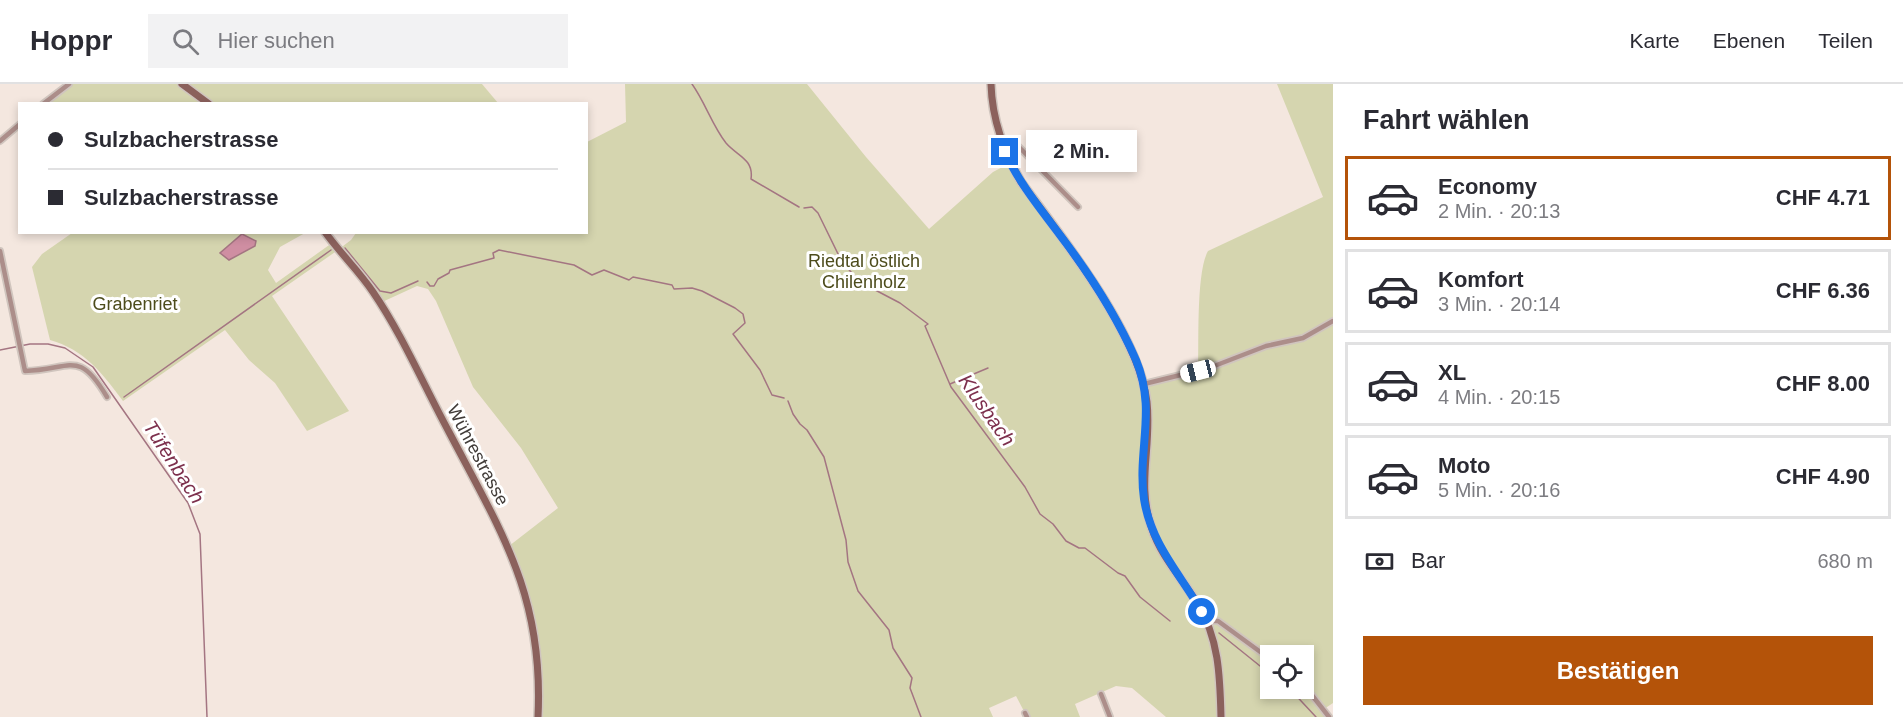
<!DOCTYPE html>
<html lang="de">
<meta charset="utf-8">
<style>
:root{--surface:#fff;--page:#f2f2f3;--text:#2b2b33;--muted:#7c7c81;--line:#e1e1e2;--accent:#b45309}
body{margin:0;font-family:Helvetica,sans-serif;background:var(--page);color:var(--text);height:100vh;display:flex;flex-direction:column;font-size:22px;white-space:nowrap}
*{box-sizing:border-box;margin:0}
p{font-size:20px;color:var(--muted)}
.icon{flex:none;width:33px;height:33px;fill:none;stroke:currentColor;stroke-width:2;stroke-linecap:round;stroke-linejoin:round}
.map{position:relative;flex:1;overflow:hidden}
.drawer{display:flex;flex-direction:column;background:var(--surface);width:570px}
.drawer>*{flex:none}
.hud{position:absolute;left:18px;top:18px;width:570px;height:132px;border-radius:0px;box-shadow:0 3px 9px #0003;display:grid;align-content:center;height:132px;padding:0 30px;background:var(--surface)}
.buttons{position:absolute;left:1260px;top:561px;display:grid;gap:12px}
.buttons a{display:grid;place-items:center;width:54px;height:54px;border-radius:0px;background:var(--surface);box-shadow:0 3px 9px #0003;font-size:30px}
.end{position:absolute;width:27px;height:27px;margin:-14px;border:8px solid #1a73e8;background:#fff;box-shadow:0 0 0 3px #fff}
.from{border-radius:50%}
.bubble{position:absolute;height:42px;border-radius:0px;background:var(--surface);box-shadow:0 3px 9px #0003;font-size:20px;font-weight:700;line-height:42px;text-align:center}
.car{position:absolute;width:18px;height:36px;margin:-18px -9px;border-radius:8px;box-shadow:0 0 4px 2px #0007;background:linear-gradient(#fff 24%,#345 0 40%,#fff 0 76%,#345 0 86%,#fff 0)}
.hud b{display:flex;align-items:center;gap:21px;height:57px;font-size:22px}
.hud b+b{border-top:2px solid var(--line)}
.hud i{width:15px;height:15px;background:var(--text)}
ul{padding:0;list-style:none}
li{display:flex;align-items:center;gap:18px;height:84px;margin:0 12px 9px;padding:0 18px;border:3px solid var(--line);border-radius:0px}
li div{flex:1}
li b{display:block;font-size:22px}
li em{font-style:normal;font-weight:700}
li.on{border-color:var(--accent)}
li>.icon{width:54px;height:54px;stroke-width:1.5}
h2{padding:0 30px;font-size:27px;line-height:72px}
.pay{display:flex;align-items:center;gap:15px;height:66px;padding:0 30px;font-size:22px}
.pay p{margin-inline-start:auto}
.cta{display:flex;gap:12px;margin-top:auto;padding:12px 30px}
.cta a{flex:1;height:69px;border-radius:0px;background:var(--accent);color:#fff;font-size:24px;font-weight:700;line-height:69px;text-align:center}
header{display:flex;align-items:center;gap:36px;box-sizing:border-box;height:84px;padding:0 30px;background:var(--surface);border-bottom:2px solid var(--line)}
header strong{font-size:28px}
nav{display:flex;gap:33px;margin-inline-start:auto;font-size:21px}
.search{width:420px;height:54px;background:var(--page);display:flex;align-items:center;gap:15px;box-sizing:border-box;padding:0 21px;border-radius:0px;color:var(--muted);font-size:22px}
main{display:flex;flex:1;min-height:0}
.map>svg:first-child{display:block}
.green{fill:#d5d5af;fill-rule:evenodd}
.water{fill:#cf8ea2;stroke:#a47582;stroke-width:1.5}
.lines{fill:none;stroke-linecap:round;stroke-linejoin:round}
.stream{stroke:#a47582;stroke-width:1.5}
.street-casing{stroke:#d0c5be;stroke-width:8}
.secondary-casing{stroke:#d0c5be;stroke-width:10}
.street{stroke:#ac8e8a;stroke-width:4.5}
.secondary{stroke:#8b615c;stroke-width:7}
.route{stroke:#1a73e8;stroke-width:8}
.labels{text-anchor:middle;stroke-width:6;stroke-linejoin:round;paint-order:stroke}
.park-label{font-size:18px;fill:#4d4c1c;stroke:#fff}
.street-label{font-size:18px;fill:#413c39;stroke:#fff}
.water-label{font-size:20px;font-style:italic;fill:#7d304d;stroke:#fff}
</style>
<header>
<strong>Hoppr</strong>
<div class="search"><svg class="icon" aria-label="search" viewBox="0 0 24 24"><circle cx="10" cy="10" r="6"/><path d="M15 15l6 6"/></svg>Hier suchen</div>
<nav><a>Karte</a><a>Ebenen</a><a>Teilen</a></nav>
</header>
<main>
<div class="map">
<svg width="1333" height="633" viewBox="0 0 1333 633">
<rect width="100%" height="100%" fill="#f4e7df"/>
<g class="green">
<path d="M69,0H482L498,19L47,20Z"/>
<path d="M625,0H807L866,73L929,145L993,88L1010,79L1078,177L1120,245L1144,300L1198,287C1199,259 1196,188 1208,167L1323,113L1277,0H1333V619L1324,625L1329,633H1166L1132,604L1116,602L1075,620L1080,633H1027L1016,612L989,624L993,633H538L536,554L509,462L558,424L521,364L473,303L436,217L428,205L417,202L380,219L338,166L272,212L349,327L307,347L275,299L249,276L225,246L123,317C102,289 85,266 50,256L32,183L42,170L72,149H305L280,163L268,186L276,199L332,159L339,165L351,156L356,149L586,148L587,58L626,38ZM1270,572H1304V604H1270Z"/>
</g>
<path class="water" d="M242,150L256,157L255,162L229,176L220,169Z"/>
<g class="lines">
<g class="stream">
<path d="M692,0C705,18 712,41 726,59C737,72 754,75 751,95L799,123"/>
<path d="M804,124L812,123L818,129L842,178L860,198L900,219L928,240L925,242L951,303L1025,403L1040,430L1053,440L1066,457L1079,464H1085L1118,489L1125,492L1140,513L1170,537"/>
<path d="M345,164L380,207L391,209L418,197"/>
<path d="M427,198L430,202H434L438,195L449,189L450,186L494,174L493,169L499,166L574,181L592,191L604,186L629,196L633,193L672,201L674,205L692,204L702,207L735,224L743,230L745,239L733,250L760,286L772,311L784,314"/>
<path d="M0,266L30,260H48L65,264L93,283L188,419L200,450L207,633"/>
<path d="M950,300L988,284"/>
<path d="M124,313L331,166"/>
<path d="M788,317L793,330L800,340L807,346L824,373L846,456L848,478L858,507L889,546L893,564L912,594L910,604L921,633"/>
<path d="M1219,549L1270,590"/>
<path d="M1289,604L1316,633"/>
</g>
<g class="street-casing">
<g id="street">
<path d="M43,20L69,0"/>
<path d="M0,57L20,40"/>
<path d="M1001,57H1010L1018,62L1078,123"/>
<path d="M0,167L25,287C71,286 78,264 107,313"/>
<path d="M1144,300L1209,284L1266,262L1303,254L1333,237"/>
<path d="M1207,537H1218L1270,575"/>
<path d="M1304,601L1329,633"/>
<path d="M1101,610L1110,633"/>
<path d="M1025,629L1027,633"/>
</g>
</g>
<g class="secondary-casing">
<g id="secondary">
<path d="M182,0L209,20"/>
<path d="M991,0C992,36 1004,67 1021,98C1063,155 1138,248 1147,318C1152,363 1136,400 1152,445C1161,473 1182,494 1197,519C1219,554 1220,592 1221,633"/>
<path d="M325,148C340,169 359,187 373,208C403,252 424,302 449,348C502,449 544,513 538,633"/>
</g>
</g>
<use href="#street" class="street"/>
<use href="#secondary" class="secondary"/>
</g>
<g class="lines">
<path class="route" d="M1005,68C1020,101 1044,129 1066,159C1092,194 1118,235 1136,276C1157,327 1137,365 1144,415C1151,460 1180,490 1202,528"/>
</g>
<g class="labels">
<g class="park-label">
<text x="864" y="183">Riedtal östlich<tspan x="864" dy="21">Chilenholz</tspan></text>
<text x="135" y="226">Grabenriet</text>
</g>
<g class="street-label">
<text transform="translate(478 371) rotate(62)" y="6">Wührestrasse</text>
</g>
<g class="water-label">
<text transform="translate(987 326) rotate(55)" y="7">Klusbach</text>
<text transform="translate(174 378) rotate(57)" y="7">Tüfenbach</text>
</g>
</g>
</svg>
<div class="buttons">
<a><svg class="icon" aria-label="locate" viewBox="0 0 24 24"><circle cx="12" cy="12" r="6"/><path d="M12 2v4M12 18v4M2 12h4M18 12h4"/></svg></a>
</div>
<i class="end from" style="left:1202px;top:528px"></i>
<i class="end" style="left:1005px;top:68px"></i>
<div class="bubble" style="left:1026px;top:46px;width:111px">2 Min.</div>
<i class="car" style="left:1198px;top:287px;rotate:256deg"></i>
<div class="hud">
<b><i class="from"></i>Sulzbacherstrasse</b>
<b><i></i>Sulzbacherstrasse</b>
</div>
</div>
<section class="drawer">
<h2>Fahrt wählen</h2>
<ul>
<li class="on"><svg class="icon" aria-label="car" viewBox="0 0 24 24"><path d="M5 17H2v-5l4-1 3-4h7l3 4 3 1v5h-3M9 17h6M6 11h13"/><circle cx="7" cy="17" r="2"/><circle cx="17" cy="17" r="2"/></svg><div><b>Economy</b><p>2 Min. · 20:13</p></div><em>CHF 4.71</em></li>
<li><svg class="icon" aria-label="car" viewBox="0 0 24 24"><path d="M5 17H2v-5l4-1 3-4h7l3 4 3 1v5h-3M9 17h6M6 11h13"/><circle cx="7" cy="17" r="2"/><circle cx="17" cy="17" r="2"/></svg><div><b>Komfort</b><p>3 Min. · 20:14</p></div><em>CHF 6.36</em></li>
<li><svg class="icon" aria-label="car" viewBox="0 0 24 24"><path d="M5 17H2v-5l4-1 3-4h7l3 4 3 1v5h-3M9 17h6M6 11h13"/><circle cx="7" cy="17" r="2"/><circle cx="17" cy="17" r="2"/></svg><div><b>XL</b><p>4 Min. · 20:15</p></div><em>CHF 8.00</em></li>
<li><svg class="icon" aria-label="car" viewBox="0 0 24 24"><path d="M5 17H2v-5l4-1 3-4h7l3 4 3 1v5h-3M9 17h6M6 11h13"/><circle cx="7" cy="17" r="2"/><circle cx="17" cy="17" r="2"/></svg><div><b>Moto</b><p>5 Min. · 20:16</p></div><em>CHF 4.90</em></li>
</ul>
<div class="pay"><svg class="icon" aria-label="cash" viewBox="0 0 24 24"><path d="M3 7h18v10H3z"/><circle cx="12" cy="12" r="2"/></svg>Bar<p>680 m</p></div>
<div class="cta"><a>Bestätigen</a></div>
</section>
</main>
